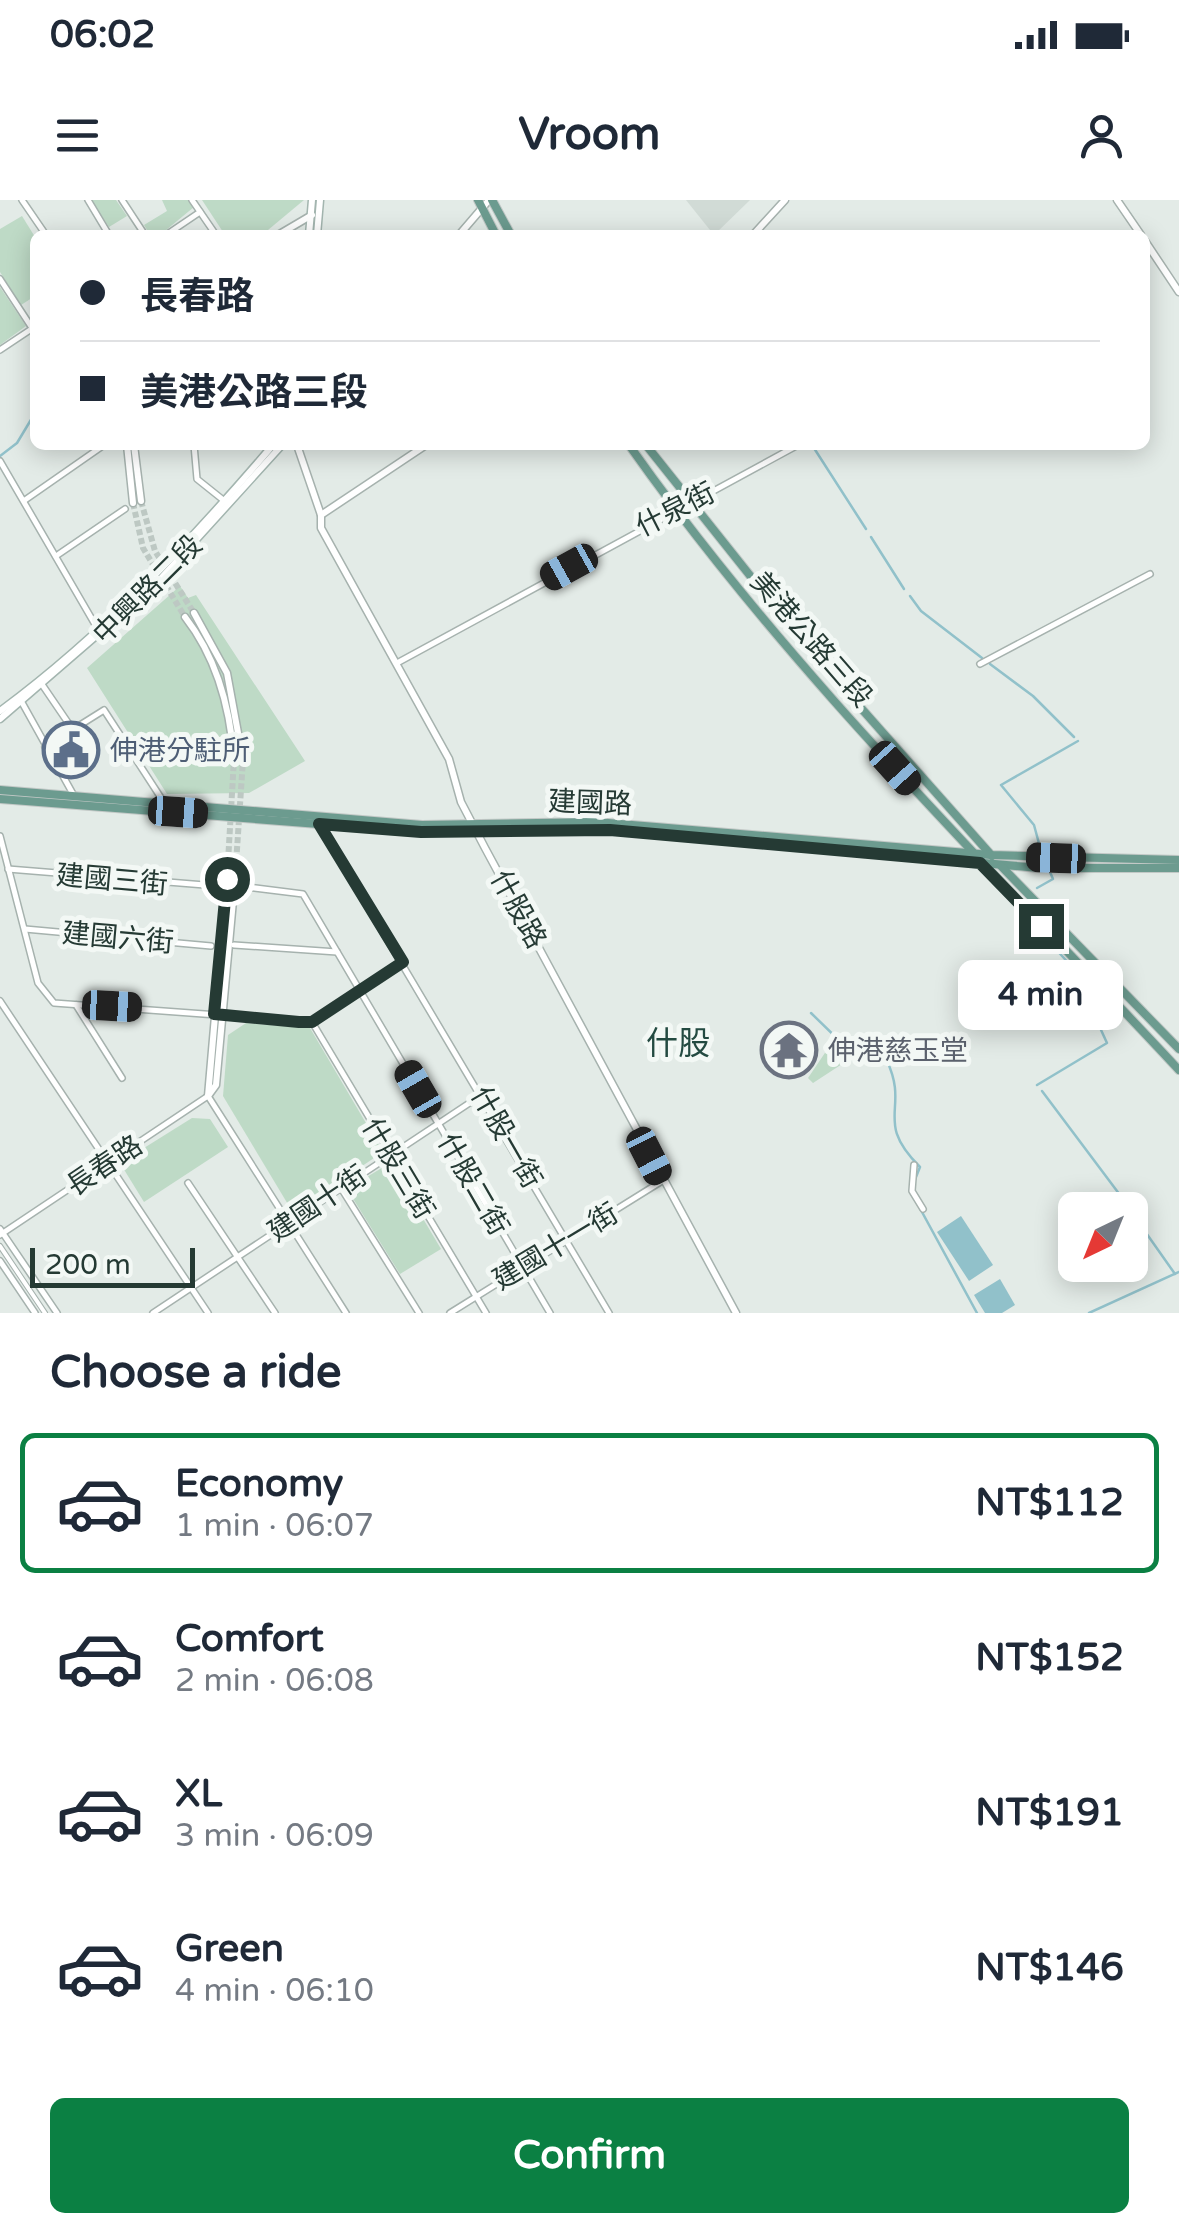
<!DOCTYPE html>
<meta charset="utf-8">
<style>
:root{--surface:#fff;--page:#f2f2f3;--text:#1f2937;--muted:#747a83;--line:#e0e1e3;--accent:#0b8043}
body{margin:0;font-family:"Varela Round","Noto Sans TC",sans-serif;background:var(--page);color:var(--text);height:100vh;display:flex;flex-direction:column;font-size:38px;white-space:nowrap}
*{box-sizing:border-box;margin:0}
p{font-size:32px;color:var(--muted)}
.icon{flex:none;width:55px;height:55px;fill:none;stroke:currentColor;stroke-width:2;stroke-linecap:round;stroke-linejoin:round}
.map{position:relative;height:1113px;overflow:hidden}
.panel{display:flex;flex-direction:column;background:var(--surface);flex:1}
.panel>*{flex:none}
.top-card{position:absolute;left:30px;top:30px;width:1120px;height:220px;border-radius:15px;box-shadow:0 5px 25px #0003;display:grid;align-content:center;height:220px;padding:0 50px;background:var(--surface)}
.needle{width:65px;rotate:223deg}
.tools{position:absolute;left:1058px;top:992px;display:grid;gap:20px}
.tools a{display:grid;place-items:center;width:90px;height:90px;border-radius:15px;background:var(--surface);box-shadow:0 5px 25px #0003;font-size:50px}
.scale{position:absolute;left:30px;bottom:25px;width:165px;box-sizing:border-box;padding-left:10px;border:5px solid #253a34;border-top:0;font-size:28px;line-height:35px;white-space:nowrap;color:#253a34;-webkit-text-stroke:8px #f3f8f5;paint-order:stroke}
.end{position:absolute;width:45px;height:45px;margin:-22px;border:12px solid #253a34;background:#fff;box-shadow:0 0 0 5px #fff}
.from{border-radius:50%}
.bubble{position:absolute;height:70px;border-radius:15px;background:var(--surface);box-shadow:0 5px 25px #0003;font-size:32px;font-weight:800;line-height:70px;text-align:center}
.car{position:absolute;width:30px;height:60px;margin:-30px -15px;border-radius:12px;box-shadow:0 0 8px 2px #0007;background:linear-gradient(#222 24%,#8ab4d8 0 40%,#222 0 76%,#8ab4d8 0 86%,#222 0)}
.top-card b{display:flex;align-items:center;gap:35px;height:95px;font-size:38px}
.top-card b+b{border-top:2px solid var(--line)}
.top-card i{width:25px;height:25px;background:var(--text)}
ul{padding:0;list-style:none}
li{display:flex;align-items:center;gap:30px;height:140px;margin:0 20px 15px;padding:0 30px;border:5px solid transparent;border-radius:15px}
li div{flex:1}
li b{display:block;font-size:38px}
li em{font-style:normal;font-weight:800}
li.on{border-color:var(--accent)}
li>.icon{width:90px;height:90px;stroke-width:1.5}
h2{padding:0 50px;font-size:45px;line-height:120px}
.primary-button{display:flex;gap:20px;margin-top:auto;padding:20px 50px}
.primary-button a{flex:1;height:115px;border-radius:15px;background:var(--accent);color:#fff;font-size:40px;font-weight:800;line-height:115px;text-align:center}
.status{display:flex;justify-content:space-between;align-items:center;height:70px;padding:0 50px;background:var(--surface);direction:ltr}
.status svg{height:28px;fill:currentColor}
header{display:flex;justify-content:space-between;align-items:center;height:130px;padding:0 50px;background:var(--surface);font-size:45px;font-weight:800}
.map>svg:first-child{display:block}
.built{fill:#d1dbd6}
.green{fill:#bedac6}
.water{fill:#91c1ca}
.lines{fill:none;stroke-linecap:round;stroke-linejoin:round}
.stream{stroke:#91c1ca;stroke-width:2.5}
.tertiary-tunnel{stroke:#bdc8c3;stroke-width:6;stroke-dasharray:6 3;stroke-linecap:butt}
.pedestrian-casing{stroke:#a6b2ae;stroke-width:6}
.minor-casing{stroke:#a6b2ae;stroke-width:8}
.tertiary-casing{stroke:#a6b2ae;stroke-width:9}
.secondary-casing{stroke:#a3b5af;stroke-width:9}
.primary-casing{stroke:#c2c8c6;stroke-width:10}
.pedestrian{stroke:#fff;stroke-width:4}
.minor{stroke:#fff;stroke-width:5}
.tertiary{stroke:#fff;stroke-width:6}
.secondary{stroke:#fff;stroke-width:6}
.primary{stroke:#6c9b8f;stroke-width:8}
.route{stroke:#253a34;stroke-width:12}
.labels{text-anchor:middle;stroke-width:10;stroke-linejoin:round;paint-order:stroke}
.street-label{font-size:28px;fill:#253a34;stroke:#f3f8f5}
.service-label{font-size:28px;fill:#4e5e75;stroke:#f3f8f5;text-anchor:start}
.worship-label{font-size:28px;fill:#5b616d;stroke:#f3f8f5;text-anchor:start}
.quarter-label{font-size:32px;fill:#234a41;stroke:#f3f8f5}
</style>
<div class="status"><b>06:02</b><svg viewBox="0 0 49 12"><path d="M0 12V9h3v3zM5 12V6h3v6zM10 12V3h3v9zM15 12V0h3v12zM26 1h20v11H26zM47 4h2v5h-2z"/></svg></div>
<header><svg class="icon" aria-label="menu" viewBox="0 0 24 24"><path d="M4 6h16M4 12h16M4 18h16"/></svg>Vroom<svg class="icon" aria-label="person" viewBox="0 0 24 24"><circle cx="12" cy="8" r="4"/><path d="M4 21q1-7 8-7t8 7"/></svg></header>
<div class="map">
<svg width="1179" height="1113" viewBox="0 0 1179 1113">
<rect width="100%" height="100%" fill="#e3ebe7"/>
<path class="built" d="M686,0H750L714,35Z"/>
<g class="green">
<path d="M91,0H116L127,16L109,27Z"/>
<path d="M162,0H190L194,7L160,35H150L144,25L167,11Z"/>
<path d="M202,0H304L262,35H225Z"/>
<path d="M22,16L35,37V96L21,105L0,72V29Z"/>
<path d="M0,87L26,126L0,145Z"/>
<path d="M180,386L188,398L196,395L305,561L249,593L167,594L87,468Z"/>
<path d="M246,823L310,828L383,952L298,1009L289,1006L223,896L228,835Z"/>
<path d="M833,841L842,850L859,853L813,883L808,878Z"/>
<path d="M192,918L210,919L228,947L144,1002L120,963Z"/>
<path d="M390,963L441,1049L400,1074L347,989Z"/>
</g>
<g class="water">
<path d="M961,1016L993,1065L969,1081L937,1032Z"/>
<path d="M1000,1079L1015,1105L1002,1113H985L974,1095Z"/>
</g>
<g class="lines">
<g class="stream">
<path d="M812,245L866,329"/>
<path d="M0,256L17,243L35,213"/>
<path d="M871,337L904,389"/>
<path d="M910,396L921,411L982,458"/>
<path d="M990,464L1033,496L1074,537"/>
<path d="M1041,651L1034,625L1001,585L1078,541"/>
<path d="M1037,688L1053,679L1050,672"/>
<path d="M1015,704L1092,789L1085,795L1107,843L1037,885"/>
<path d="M811,813L848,849L887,861C910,910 873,920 920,967L914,982"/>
<path d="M1042,891L1120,995"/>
<path d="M916,1001L977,1113"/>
<path d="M1125,1003L1175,1074"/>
<path d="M1089,1113L1179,1072"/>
</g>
<g class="tertiary-tunnel">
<path d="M141,301L155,351L194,413"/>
<path d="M133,303L143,348L185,417"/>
<path d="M227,679L234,559"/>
<path d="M235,679L243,560"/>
</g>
<g class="pedestrian-casing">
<path id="pedestrian" d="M0,1046L45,1113"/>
</g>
<g class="minor-casing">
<g id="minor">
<path d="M22,0L46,35"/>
<path d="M88,0L109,35"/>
<path d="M122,0L145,35"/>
<path d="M192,0L216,35"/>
<path d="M166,35L200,12"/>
<path d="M0,79L32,128"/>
<path d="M0,150L33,128"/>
<path d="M194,245L197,279L227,303"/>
<path d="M0,261L100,433"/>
<path d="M25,300L104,245"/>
<path d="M56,356L125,309"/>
<path d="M397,463L798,245"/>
<path d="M980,464L1150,374"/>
<path d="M41,483L73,530"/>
<path d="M20,499L73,594"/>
<path d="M45,547L104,510L163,601"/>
<path d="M320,626L609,1113"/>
<path d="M0,636L38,783L54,803L312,822L403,762"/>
<path d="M8,669L217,686"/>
<path d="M239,686L303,694L550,1113"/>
<path d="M25,729L211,746"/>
<path d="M234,745L337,752"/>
<path d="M0,801L208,1113"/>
<path d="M76,805L122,878"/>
<path d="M312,822L486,1113"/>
<path d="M914,965L912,991L923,1009"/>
<path d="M188,983L275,1113"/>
<path d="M341,988L419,1113"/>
<path d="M0,1029L57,1113"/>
<path d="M0,1035L208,896L346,1113"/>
<path d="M0,1061L35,1113"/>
<path d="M153,1113L483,894"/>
<path d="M450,1113L662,981"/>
</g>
</g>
<g class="tertiary-casing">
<g id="tertiary">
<path d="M1117,0L1141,35"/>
<path d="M278,35L312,15"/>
<path d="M459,35L489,0"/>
<path d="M753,35L785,0"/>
<path d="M1145,41L1179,92"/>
<path d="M127,245L133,303"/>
<path d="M134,245L141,301"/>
<path d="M297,245L321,315V328L449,559L461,602L485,648L736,1113"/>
<path d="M321,315L426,245"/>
<path d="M194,413L227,473L243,560"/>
<path d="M185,417C217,458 230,507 234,559"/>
<path d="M208,896L216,885L235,679"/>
<path d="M208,896L227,679"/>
</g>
</g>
<g class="secondary-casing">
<g id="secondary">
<path d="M309,35L312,0"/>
<path d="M317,35L320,0"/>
<path d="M0,511C103,435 190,342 273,245"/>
<path d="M0,519L155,385L282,245"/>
</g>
</g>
<g class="primary-casing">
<g id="primary">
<path d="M478,0L496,35"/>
<path d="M492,0L511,35"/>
<path d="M629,245C790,473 990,667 1179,870"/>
<path d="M646,245L807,447L992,656"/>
<path d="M0,590L422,625L596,622L991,655L1179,660"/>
<path d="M0,599L421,632L610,630L1039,668H1179"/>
<path d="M1001,666L1179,849"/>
</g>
</g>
<use href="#pedestrian" class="pedestrian"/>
<use href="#minor" class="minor"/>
<use href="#tertiary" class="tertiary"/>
<use href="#secondary" class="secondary"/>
<use href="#primary" class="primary"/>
</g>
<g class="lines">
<path class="route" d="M227,679L214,814L299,822H312L403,762L319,624L421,632L610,630L980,663L1041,726"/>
</g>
<defs>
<g id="civic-ring" transform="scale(2.875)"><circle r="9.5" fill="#f3f8f5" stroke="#5c6f8a" stroke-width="1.5"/><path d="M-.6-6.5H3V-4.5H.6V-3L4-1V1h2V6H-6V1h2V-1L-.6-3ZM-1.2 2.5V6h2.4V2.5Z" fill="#5c6f8a"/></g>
<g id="temple-ring" transform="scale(2.875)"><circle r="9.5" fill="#f3f8f5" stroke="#6b7280" stroke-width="1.5"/><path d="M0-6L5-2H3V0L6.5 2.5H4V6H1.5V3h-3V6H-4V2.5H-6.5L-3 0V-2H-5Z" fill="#6b7280"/></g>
</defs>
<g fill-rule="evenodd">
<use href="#civic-ring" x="71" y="550"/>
<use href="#temple-ring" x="789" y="850"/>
</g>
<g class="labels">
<g class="street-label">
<text transform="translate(675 309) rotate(-27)" y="10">什泉街</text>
<text transform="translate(147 389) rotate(-45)" y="10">中興路二段</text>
<text transform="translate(812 439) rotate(49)" y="10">美港公路三段</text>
<text transform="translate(590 602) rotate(2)" y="10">建國路</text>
<text transform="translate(112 679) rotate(5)" y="10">建國三街</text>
<text transform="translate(519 709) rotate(61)" y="10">什股路</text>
<text transform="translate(118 737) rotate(5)" y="10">建國六街</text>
<text transform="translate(507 937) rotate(60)" y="10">什股一街</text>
<text transform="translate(104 965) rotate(-34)" y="10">長春路</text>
<text transform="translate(399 968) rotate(59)" y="10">什股三街</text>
<text transform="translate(474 984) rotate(60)" y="10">什股二街</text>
<text transform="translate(317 1003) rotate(-34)" y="10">建國十街</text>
<text transform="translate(555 1046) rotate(-31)" y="10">建國十一街</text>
</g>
<g class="service-label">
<text x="110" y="560">伸港分駐所</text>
</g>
<g class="worship-label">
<text x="828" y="860">伸港慈玉堂</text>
</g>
<g class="quarter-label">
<text x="678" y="854">什股</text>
</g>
</g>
</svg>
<div class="tools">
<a><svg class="needle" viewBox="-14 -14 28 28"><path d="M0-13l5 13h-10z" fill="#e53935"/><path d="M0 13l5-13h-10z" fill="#747a83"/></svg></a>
</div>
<div class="scale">200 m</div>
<i class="end from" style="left:227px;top:679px"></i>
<i class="end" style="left:1041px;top:726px"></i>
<div class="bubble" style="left:958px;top:760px;width:165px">4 min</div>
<i class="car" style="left:569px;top:367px;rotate:241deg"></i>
<i class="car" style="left:895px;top:568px;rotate:138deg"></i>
<i class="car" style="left:178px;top:612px;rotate:94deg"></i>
<i class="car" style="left:1056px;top:658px;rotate:272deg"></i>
<i class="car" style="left:112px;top:806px;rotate:93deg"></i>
<i class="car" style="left:418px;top:889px;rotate:330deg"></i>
<i class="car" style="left:649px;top:956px;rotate:153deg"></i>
<div class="top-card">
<b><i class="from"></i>長春路</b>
<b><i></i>美港公路三段</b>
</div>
</div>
<section class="panel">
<h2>Choose a ride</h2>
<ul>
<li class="on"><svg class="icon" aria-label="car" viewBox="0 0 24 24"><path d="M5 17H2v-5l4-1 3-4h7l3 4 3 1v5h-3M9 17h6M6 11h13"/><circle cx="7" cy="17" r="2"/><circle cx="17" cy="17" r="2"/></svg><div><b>Economy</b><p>1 min · 06:07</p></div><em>NT$112</em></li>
<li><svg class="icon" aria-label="car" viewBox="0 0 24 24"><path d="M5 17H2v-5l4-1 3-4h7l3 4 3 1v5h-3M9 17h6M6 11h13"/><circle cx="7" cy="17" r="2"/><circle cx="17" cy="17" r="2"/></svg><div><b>Comfort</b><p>2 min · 06:08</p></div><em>NT$152</em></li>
<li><svg class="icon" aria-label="car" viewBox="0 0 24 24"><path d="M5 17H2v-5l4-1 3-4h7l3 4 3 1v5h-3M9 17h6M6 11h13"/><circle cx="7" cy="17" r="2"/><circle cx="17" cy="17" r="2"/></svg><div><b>XL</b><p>3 min · 06:09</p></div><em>NT$191</em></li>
<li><svg class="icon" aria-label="car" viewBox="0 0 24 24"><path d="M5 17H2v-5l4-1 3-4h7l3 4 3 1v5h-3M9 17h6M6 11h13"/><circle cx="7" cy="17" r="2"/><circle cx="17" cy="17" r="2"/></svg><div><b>Green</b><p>4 min · 06:10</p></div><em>NT$146</em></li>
</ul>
<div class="primary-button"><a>Confirm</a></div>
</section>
